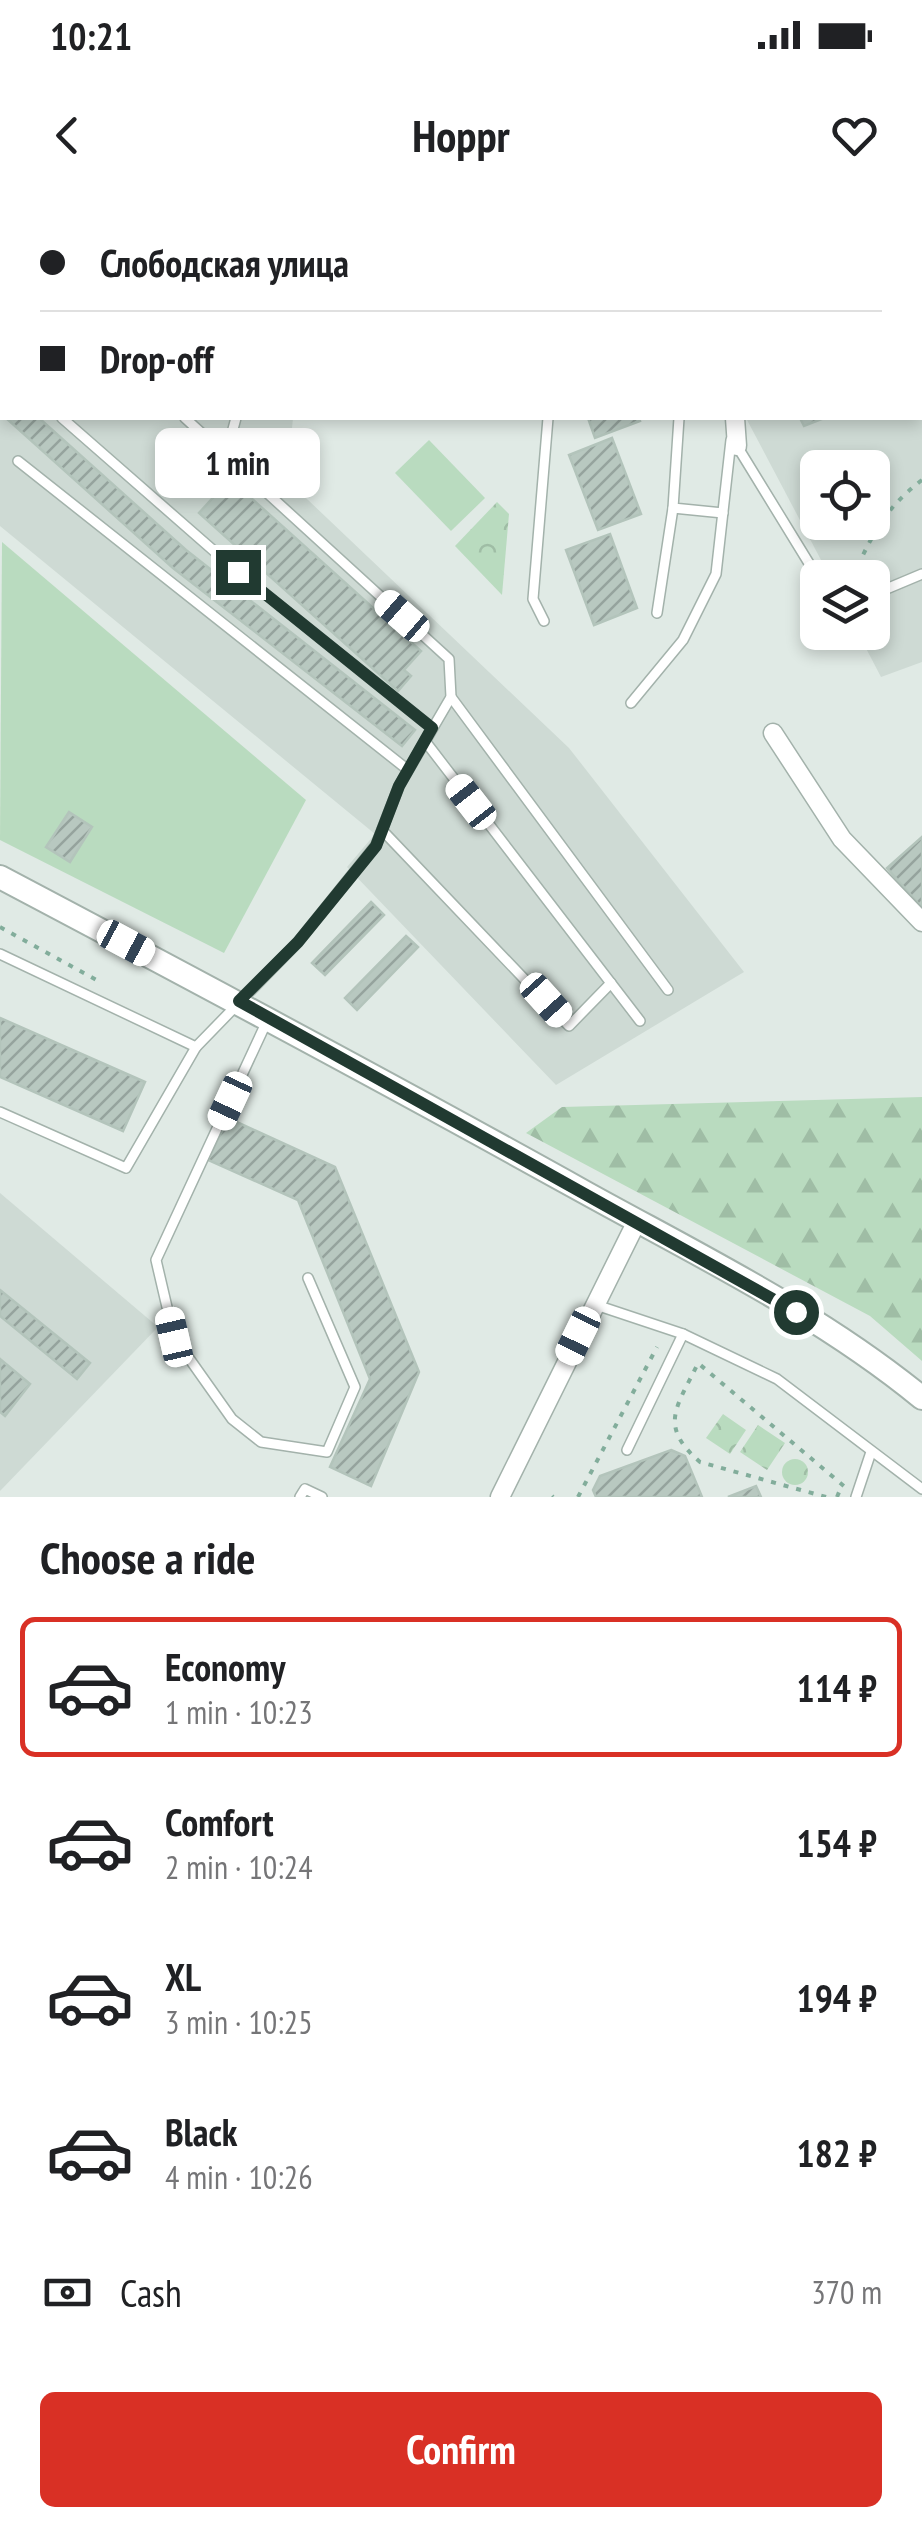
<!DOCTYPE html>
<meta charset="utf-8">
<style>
:root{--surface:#fff;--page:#f2f2f2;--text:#202124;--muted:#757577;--line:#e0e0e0;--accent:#d93025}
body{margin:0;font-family:"PT Sans Narrow",sans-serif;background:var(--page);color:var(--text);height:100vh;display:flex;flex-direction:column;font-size:38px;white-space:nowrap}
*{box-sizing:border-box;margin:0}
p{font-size:32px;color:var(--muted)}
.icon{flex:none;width:55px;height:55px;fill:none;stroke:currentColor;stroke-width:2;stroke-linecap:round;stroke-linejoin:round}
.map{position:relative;height:1297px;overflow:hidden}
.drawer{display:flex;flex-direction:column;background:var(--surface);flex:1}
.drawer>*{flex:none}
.top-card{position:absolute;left:0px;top:0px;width:922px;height:220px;box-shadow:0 5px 15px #0003;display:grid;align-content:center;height:220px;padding:0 40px;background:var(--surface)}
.tools{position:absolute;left:800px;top:250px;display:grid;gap:20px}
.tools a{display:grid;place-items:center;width:90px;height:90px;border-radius:15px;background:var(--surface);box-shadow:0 5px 15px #0003;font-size:50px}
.end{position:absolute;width:45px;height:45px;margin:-22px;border:12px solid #213a31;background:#fff;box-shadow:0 0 0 5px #fff}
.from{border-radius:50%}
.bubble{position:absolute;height:70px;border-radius:15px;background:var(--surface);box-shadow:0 5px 15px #0003;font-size:32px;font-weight:600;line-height:70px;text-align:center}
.car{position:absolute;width:30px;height:60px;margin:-30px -15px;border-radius:12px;box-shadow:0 0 8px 2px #0007;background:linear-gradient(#fff 24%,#345 0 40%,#fff 0 76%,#345 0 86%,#fff 0)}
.top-card b{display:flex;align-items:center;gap:35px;height:95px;font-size:38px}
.top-card b+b{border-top:2px solid var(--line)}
.top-card i{width:25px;height:25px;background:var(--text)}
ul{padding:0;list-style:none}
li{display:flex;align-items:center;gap:30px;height:140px;margin:0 20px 15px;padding:0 20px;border:5px solid transparent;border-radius:15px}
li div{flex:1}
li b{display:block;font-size:38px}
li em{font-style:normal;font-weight:600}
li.on{border-color:var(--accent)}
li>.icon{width:90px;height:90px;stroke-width:1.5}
h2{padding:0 40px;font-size:45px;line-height:120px}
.pay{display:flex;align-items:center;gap:25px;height:110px;padding:0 40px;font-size:38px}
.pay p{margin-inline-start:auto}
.button{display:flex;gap:20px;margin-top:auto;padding:20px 40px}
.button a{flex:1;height:115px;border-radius:15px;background:var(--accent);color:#fff;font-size:40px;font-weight:600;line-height:115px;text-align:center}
.status{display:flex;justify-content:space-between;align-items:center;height:70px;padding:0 50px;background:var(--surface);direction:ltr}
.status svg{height:28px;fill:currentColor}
header{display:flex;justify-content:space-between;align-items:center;height:130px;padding:0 40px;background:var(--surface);font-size:45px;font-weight:600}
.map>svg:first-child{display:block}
.built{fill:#cedad4;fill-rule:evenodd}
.grass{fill:#b9dbbf}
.forest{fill:url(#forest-firs)}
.park{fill:url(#park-crowns)}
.building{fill:url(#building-hatch);stroke:#b3c4bb;stroke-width:2.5}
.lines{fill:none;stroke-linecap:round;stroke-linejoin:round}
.service-casing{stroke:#a3b2ab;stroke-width:12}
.minor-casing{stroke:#a3b2ab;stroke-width:21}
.tertiary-casing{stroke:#a3b2ab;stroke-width:26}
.path{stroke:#82ad9b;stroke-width:4;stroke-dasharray:5 8;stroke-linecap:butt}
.service{stroke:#fff;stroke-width:9}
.minor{stroke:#fff;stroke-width:18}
.tertiary{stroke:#fff;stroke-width:22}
.route{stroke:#213a31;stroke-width:12}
</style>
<div class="status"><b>10:21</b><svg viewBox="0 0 49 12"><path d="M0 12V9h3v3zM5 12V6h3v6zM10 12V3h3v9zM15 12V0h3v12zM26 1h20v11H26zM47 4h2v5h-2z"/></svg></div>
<header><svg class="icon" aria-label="back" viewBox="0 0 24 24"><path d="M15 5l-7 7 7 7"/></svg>Hoppr<svg class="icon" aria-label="heart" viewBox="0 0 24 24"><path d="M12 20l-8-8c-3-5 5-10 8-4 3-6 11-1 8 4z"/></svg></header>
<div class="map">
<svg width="922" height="1297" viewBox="0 0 922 1297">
<defs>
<pattern id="forest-firs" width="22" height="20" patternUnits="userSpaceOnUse" patternTransform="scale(2.5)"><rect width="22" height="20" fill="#b9dbbf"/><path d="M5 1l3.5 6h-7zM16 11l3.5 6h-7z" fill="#9fbda5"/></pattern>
<pattern id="park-crowns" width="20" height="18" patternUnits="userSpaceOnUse" patternTransform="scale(2.5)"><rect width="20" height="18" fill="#b9dbbf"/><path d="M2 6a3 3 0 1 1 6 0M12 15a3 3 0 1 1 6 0" fill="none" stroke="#9fbda5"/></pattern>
<pattern id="building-hatch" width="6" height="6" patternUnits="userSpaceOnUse" patternTransform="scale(2.5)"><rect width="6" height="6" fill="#b8c8c0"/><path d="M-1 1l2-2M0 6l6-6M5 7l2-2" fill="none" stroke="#95a39d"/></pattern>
</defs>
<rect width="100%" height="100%" fill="#e0eae5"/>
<g class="built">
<path d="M0,0L23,2H2V218H293L287,280L569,548L744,772L556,885L347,667L375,634L0,326Z"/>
<path d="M796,0H922V462L881,477L858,433L872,432V378L830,377L746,218H920V2ZM818,268H872V322H818Z"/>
<path d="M0,993L158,1127L0,1291Z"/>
</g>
<g class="grass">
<path d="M429,240L485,298L451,331L395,273Z"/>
<path d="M2,342L306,600L224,753L0,640Z"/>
</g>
<path class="forest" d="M922,897V1161L870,1116L526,933L562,907Z"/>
<g class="park">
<path d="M497,302L509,314L502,395L455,346Z"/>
<path d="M723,1214L746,1230L730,1254L706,1238Z"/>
<path d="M758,1225L785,1243L767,1270L740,1252Z"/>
<circle cx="795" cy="1272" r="13"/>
</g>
<g class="building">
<path d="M6,218H39L186,350L415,530L402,546L173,368Z"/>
<path d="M588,218H639L640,221L595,238Z"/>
<path d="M800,218H824L804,226Z"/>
<path d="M612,238L641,314L598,330L569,255Z"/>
<path d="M230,279L421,451L404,470L411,476L398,491L199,313Z"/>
<path d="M610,334L637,408L594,425L566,350Z"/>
<path d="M69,612L92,627L70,662L46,647Z"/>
<path d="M922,637V708L887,668Z"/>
<path d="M371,702L384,715L325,775L312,763Z"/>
<path d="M406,736L418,747L357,810L345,798Z"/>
<path d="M0,818L145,882L123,931L0,877Z"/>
<path d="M228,918L335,967L419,1172L371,1286L330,1267L370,1179L298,1000L208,960Z"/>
<path d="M0,1090L90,1163L77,1179L0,1116Z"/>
<path d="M0,1159L30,1184L5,1216L0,1212Z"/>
<path d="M671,1250L685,1256L702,1297H596L593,1290L600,1276Z"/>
<path d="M756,1286L761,1297H728Z"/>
</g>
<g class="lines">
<g class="service-casing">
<g id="service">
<path d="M229,2V0"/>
<path d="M310,2L311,0"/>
<path d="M0,153L2,156"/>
<path d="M62,218L238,372L432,528"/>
<path d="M679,218L673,308L723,313"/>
<path d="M737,246L818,378"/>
<path d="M226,255L236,218"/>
<path d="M18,261L408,570"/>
<path d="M872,395L922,374"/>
<path d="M657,413L673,308"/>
<path d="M544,421L533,399L548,218"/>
<path d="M451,497L668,790"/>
<path d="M631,503L683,440L716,374L731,240"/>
<path d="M425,541L640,821"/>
<path d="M382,630L569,826L611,783"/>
<path d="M0,754L196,847L298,742L376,645L399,586L451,497L449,459L185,218"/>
<path d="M267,821L156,1060L174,1137L232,1219L261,1242L327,1252L355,1187L308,1078"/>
<path d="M0,912L126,968L196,847"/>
<path d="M596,1105L683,1134L777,1179L922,1289"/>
<path d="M627,1250L683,1134"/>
<path d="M300,1297L305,1289L322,1297"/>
<path d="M856,1297L871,1252"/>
</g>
</g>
<g class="minor-casing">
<g id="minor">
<path d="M771,2V0"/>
<path d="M735,218L737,246"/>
<path d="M773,533L842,639L922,722"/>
<path d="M500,1297L637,1021"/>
</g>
</g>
<g class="tertiary-casing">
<path id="tertiary" d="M0,677C197,781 392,885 586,993C700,1056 821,1115 922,1198"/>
</g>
<g class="path">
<path d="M852,378C873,334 883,310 922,280"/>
<path d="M0,727L102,783"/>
<path d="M552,1296L553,1297"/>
<path d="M578,1297L657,1147"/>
<path d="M826,1297L700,1262C657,1225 678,1206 698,1163L845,1287"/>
<path d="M837,1297L842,1285"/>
</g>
<use href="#service" class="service"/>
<use href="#minor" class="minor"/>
<use href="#tertiary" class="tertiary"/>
</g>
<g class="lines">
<path class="route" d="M238,372L432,528L399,586L376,646L298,742L239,801L796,1112"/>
</g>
</svg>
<div class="tools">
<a><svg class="icon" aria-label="locate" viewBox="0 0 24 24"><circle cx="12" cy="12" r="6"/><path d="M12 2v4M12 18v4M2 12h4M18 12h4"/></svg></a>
<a><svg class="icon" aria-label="layers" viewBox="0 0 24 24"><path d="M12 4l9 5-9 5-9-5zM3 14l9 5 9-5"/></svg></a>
</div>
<i class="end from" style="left:796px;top:1112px"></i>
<i class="end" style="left:238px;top:372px"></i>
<div class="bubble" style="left:155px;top:228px;width:165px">1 min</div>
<i class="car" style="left:402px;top:416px;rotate:311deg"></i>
<i class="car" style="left:471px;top:602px;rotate:322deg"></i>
<i class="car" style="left:126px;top:743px;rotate:118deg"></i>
<i class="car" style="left:546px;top:800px;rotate:138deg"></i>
<i class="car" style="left:230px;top:901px;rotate:205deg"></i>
<i class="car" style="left:578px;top:1136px;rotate:206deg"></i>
<i class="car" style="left:174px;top:1137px;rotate:347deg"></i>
<div class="top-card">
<b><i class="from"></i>Слободская улица</b>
<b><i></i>Drop-off</b>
</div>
</div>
<section class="drawer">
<h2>Choose a ride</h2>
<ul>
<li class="on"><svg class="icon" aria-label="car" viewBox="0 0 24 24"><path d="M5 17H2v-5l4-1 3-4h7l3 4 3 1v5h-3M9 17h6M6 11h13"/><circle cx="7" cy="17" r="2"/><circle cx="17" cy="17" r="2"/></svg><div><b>Economy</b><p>1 min · 10:23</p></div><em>114 ₽</em></li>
<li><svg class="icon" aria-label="car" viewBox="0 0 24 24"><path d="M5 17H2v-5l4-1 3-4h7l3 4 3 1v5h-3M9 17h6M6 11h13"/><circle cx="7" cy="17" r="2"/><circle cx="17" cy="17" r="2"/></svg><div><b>Comfort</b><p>2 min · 10:24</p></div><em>154 ₽</em></li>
<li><svg class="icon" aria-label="car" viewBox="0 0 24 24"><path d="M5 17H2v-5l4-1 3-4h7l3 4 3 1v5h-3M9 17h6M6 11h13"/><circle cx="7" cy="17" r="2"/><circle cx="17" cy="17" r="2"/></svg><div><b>XL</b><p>3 min · 10:25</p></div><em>194 ₽</em></li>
<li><svg class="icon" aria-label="car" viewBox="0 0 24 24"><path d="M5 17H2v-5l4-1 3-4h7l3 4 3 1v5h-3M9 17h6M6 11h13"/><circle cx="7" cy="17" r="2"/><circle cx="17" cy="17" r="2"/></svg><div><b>Black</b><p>4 min · 10:26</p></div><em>182 ₽</em></li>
</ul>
<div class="pay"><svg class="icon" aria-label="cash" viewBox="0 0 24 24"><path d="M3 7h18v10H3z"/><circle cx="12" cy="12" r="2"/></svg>Cash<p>370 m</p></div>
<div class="button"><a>Confirm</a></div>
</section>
